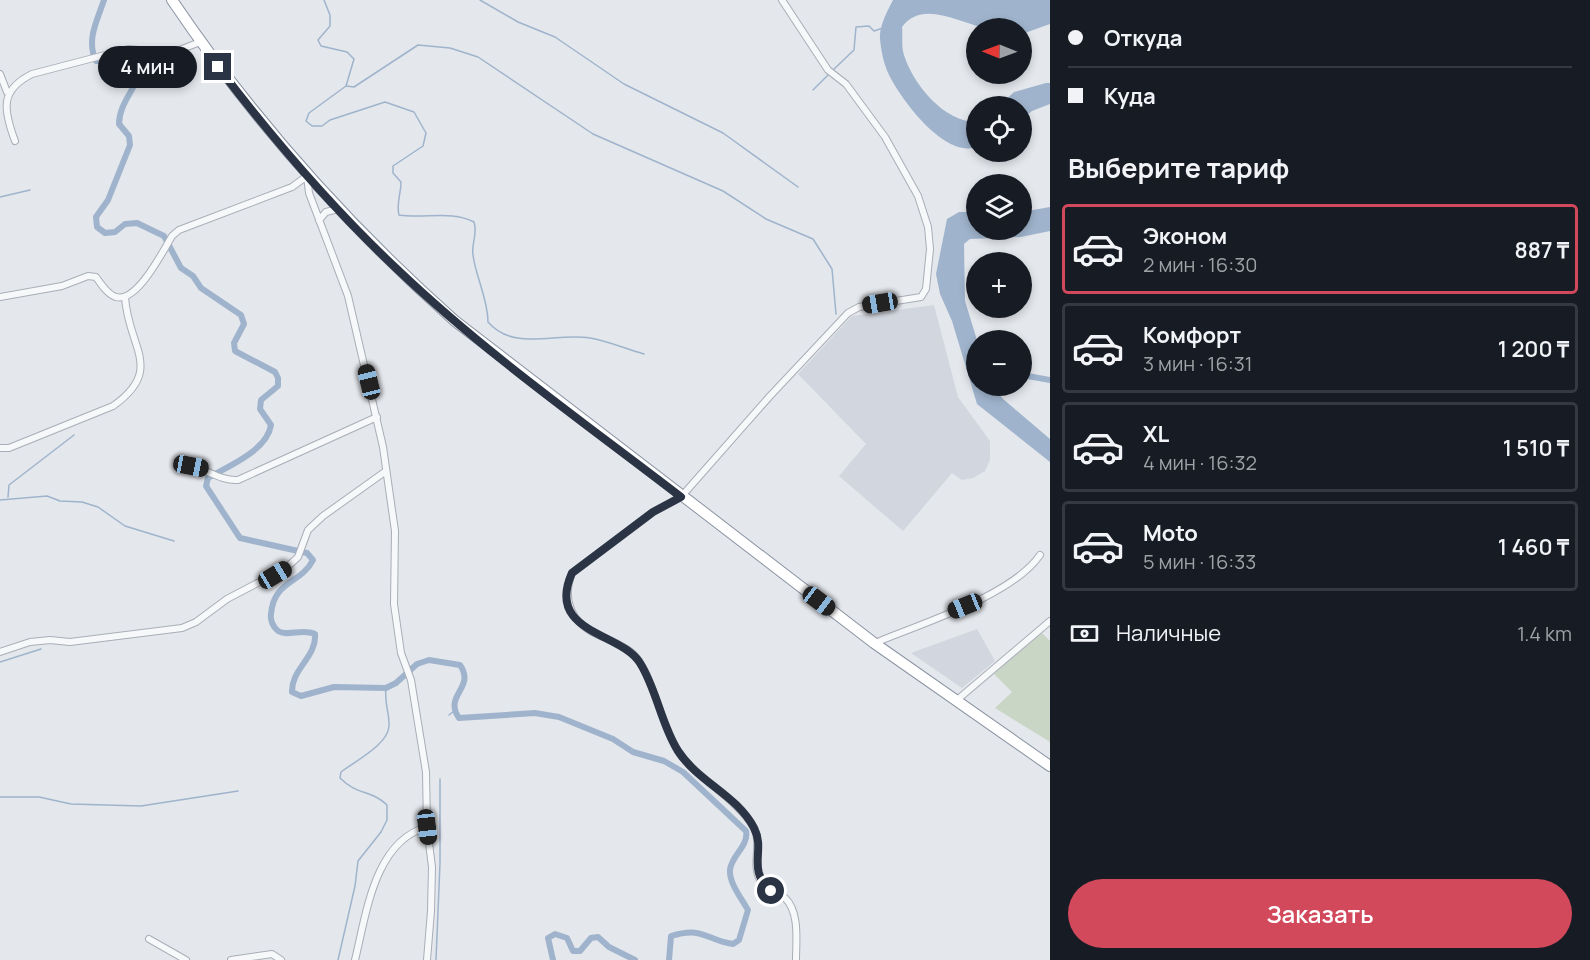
<!DOCTYPE html>
<html lang="ru">
<meta charset="utf-8">
<style>
:root{--surface:#171b24;--page:#242831;--text:#f1f3f6;--muted:#9ea1a6;--line:#363941;--accent:#d1495b}
body{margin:0;font-family:Manrope,sans-serif;background:var(--page);color:var(--text);height:100vh;display:flex;flex-direction:column;font-size:22px;white-space:nowrap}
*{box-sizing:border-box;margin:0}
p{font-size:20px;color:var(--muted)}
.icon{flex:none;width:33px;height:33px;fill:none;stroke:currentColor;stroke-width:2;stroke-linecap:round;stroke-linejoin:round}
.map{position:relative;flex:1;overflow:hidden}
.side{display:flex;flex-direction:column;background:var(--surface);width:540px}
.side>*{flex:none}
.banner{display:grid;align-content:center;height:132px;padding:0 18px;background:var(--surface)}
.needle{width:39px;rotate:271deg}
.tools{position:absolute;left:966px;top:18px;display:grid;gap:12px}
.tools a{display:grid;place-items:center;width:66px;height:66px;border-radius:50%;background:var(--surface);box-shadow:0 3px 9px #0003;font-size:30px}
.end{position:absolute;width:27px;height:27px;margin:-14px;border:8px solid #2b3445;background:#fff;box-shadow:0 0 0 3px #fff}
.from{border-radius:50%}
.bubble{position:absolute;height:42px;border-radius:21px;background:var(--surface);box-shadow:0 3px 9px #0003;font-size:20px;font-weight:600;line-height:42px;text-align:center}
.car{position:absolute;width:18px;height:36px;margin:-18px -9px;border-radius:8px;box-shadow:0 0 4px 2px #0007;background:linear-gradient(#222 24%,#8ab4d8 0 40%,#222 0 76%,#8ab4d8 0 86%,#222 0)}
.banner b{display:flex;align-items:center;gap:21px;height:57px;font-size:22px}
.banner b+b{border-top:2px solid var(--line)}
.banner i{width:15px;height:15px;background:var(--text)}
ul{padding:0;list-style:none}
li{display:flex;align-items:center;gap:18px;height:90px;margin:0 12px 9px;padding:0 6px;border:3px solid var(--line);border-radius:6px}
li div{flex:1}
li b{display:block;font-size:22px}
li em{font-style:normal;font-weight:600}
li.current{border-color:var(--accent)}
li>.icon{width:54px;height:54px;stroke-width:1.5}
h2{padding:0 18px;font-size:27px;line-height:72px}
.pay{display:flex;align-items:center;gap:15px;height:66px;padding:0 18px;font-size:22px}
.pay p{margin-inline-start:auto}
.cta{display:flex;gap:12px;margin-top:auto;padding:12px 18px}
.cta a{flex:1;height:69px;border-radius:36px;background:var(--accent);color:#fff;font-size:24px;font-weight:600;line-height:69px;text-align:center}
main{display:flex;flex:1;min-height:0}
.map>svg:first-child{display:block}
.built{fill:#d2d6de}
.green{fill:#c9d6c5}
.water{fill:#9fb4cc}
.lines{fill:none;stroke-linecap:round;stroke-linejoin:round}
.stream{stroke:#9fb4cc;stroke-width:1.5}
.canal{stroke:#9fb4cc;stroke-width:6}
.minor-casing{stroke:#a9aeb7;stroke-width:8}
.trunk-casing{stroke:#8b94a3;stroke-width:12}
.minor{stroke:#f7f8fa;stroke-width:6}
.trunk{stroke:#fff;stroke-width:10}
.route{stroke:#2b3445;stroke-width:8}
</style>
<main>
<div class="map">
<svg width="1050" height="960" viewBox="0 0 1050 960">
<rect width="100%" height="100%" fill="#e4e7ec"/>
<g class="built">
<path d="M934,305L958,397L990,441V460L985,471L973,478L962,480L952,473L903,531L839,476L866,444L798,374L852,316Z"/>
<path d="M977,629L995,661L962,688L911,653Z"/>
</g>
<path class="green" d="M1042,633L1050,641V742L995,708L1012,692L994,674Z"/>
<g class="water">
<path d="M893,0H1050V24L1022,34V28C1010,28 996,30 984,28C958,22 922,0 902,27C903,35 901,47 904,55C913,84 944,122 976,122V147C945,158 902,101 889,75C884,65 881,51 880,39C879,26 887,12 893,0Z"/>
<path d="M1046,83H1050V104L1032,111L1022,119V106H999L1014,92Z"/>
<path d="M1050,207V231L1021,237L970,239L964,244L965,301L977,340L976,386H993L1003,399L1050,439V462L977,404L952,321L940,294L936,274L947,219L959,212H976V230H1022V212Z"/>
</g>
<g class="lines">
<g class="stream">
<path d="M324,0L330,15V26L318,40L321,46L347,52L354,59L346,86L309,113L306,121L312,126H322L330,120L385,102L414,112L426,133L423,146L393,166V173L401,182C401,194 396,204 399,215C424,219 452,210 474,222C478,235 471,243 473,255C476,278 488,299 488,322C514,352 555,332 590,338C608,341 626,349 644,354"/>
<path d="M480,0L518,22L555,37L624,84L723,133L798,187"/>
<path d="M833,70L854,50L856,27L869,26L874,31L883,28"/>
<path d="M346,86L354,87L418,45L450,48L478,57L593,134L723,191L766,219L813,239L832,269L836,314"/>
<path d="M813,90L829,74"/>
<path d="M0,197L30,190"/>
<path d="M8,497L9,485L74,435"/>
<path d="M0,500L47,496L60,501L82,502L98,507L125,526L174,541"/>
<path d="M0,662L41,649"/>
<path d="M449,715L454,711"/>
<path d="M0,797H39L71,804L141,806L238,791"/>
<path d="M338,960L355,886L358,861L381,832L387,820V805C370,789 358,796 340,778L341,772C355,761 388,745 389,726C390,714 384,705 386,688"/>
<path d="M436,960L440,863V779"/>
</g>
<g class="canal">
<path d="M104,0C97,21 86,40 96,61L132,63L141,69C136,89 119,103 119,124L129,136L130,145L108,200L96,217L97,227L105,233L115,232L125,224L137,223L164,236L181,268L193,276L201,288L241,315L244,324L234,343L235,351L275,372L278,378V386L261,400L260,409L271,425C267,451 228,466 208,478L206,486L240,538L307,553L313,560C301,584 274,580 271,614C270,620 273,627 278,631C288,637 302,628 315,634C317,657 291,669 292,692L301,696L334,687L386,688L396,683L417,664L429,660L460,665C476,688 443,695 459,718L535,713L559,717L613,739L633,752L664,761L683,772L746,831C749,846 731,856 730,870C729,883 742,899 748,910L739,940L733,944C705,940 704,926 671,936L669,960"/>
<path d="M1022,375L1050,380"/>
<path d="M553,960L548,938L555,934L567,938L573,951H580L591,938L598,937L609,947L635,960"/>
</g>
<g class="minor-casing">
<g id="minor">
<path d="M782,0L828,70L846,84L885,137L918,196L928,227L930,249L926,289L921,297L859,307L848,313L770,396L681,497L653,512L572,573C566,588 566,603 575,617C589,637 615,638 632,653C652,670 661,727 679,752C699,781 734,796 753,826C763,842 751,864 760,880C766,890 777,891 785,898C800,912 796,942 796,960"/>
<path d="M0,74L7,92"/>
<path d="M15,141C3,109 0,90 32,74L128,49L172,53L200,42"/>
<path d="M319,220L326,212L338,209"/>
<path d="M0,297L62,286L88,276L96,277C101,284 108,295 116,297C137,303 163,251 172,236L179,230L292,187L307,176L309,193L348,296L383,447L395,531L394,604L401,653L411,680L426,772L427,827L432,867L431,911L427,960"/>
<path d="M0,448H9L113,406C165,369 128,348 125,297"/>
<path d="M191,466C209,470 220,481 238,480L377,417"/>
<path d="M875,643C922,623 1012,596 1040,555"/>
<path d="M0,652L30,642L50,640L70,642L182,628L196,622L227,599L286,568L298,557L308,530L323,516L386,471"/>
<path d="M957,700L1050,621"/>
<path d="M149,939L186,960"/>
<path d="M231,960L272,954L281,960"/>
<path d="M355,960C366,916 374,841 427,827"/>
</g>
</g>
<g class="trunk-casing">
<path id="trunk" d="M172,0C253,120 347,225 455,321L874,643L1050,766"/>
</g>
<use href="#minor" class="minor"/>
<use href="#trunk" class="trunk"/>
</g>
<g class="lines">
<path class="route" d="M218,67C273,139 332,208 398,270C485,353 586,424 681,497L653,512L572,573C545,633 621,632 640,663C657,690 661,724 678,751C698,782 737,795 754,828C766,851 746,869 771,891"/>
</g>
</svg>
<div class="tools">
<a><svg class="needle" viewBox="-14 -14 28 28"><path d="M0-13l5 13h-10z" fill="#e53935"/><path d="M0 13l5-13h-10z" fill="#9ea1a6"/></svg></a>
<a><svg class="icon" aria-label="locate" viewBox="0 0 24 24"><circle cx="12" cy="12" r="6"/><path d="M12 2v4M12 18v4M2 12h4M18 12h4"/></svg></a>
<a><svg class="icon" aria-label="layers" viewBox="0 0 24 24"><path d="M12 4l9 5-9 5-9-5zM3 14l9 5 9-5"/></svg></a>
<a>+</a>
<a>−</a>
</div>
<i class="end from" style="left:771px;top:891px"></i>
<i class="end" style="left:218px;top:67px"></i>
<div class="bubble" style="left:98px;top:46px;width:99px">4 мин</div>
<i class="car" style="left:880px;top:303px;rotate:261deg"></i>
<i class="car" style="left:369px;top:382px;rotate:346deg"></i>
<i class="car" style="left:191px;top:466px;rotate:101deg"></i>
<i class="car" style="left:275px;top:575px;rotate:59deg"></i>
<i class="car" style="left:819px;top:601px;rotate:127deg"></i>
<i class="car" style="left:965px;top:606px;rotate:248deg"></i>
<i class="car" style="left:427px;top:827px;rotate:173deg"></i>
</div>
<section class="side">
<div class="banner">
<b><i class="from"></i>Откуда</b>
<b><i></i>Куда</b>
</div>
<h2>Выберите тариф</h2>
<ul>
<li class="current"><svg class="icon" aria-label="car" viewBox="0 0 24 24"><path d="M5 17H2v-5l4-1 3-4h7l3 4 3 1v5h-3M9 17h6M6 11h13"/><circle cx="7" cy="17" r="2"/><circle cx="17" cy="17" r="2"/></svg><div><b>Эконом</b><p>2 мин · 16:30</p></div><em>887 ₸</em></li>
<li><svg class="icon" aria-label="car" viewBox="0 0 24 24"><path d="M5 17H2v-5l4-1 3-4h7l3 4 3 1v5h-3M9 17h6M6 11h13"/><circle cx="7" cy="17" r="2"/><circle cx="17" cy="17" r="2"/></svg><div><b>Комфорт</b><p>3 мин · 16:31</p></div><em>1 200 ₸</em></li>
<li><svg class="icon" aria-label="car" viewBox="0 0 24 24"><path d="M5 17H2v-5l4-1 3-4h7l3 4 3 1v5h-3M9 17h6M6 11h13"/><circle cx="7" cy="17" r="2"/><circle cx="17" cy="17" r="2"/></svg><div><b>XL</b><p>4 мин · 16:32</p></div><em>1 510 ₸</em></li>
<li><svg class="icon" aria-label="car" viewBox="0 0 24 24"><path d="M5 17H2v-5l4-1 3-4h7l3 4 3 1v5h-3M9 17h6M6 11h13"/><circle cx="7" cy="17" r="2"/><circle cx="17" cy="17" r="2"/></svg><div><b>Moto</b><p>5 мин · 16:33</p></div><em>1 460 ₸</em></li>
</ul>
<div class="pay"><svg class="icon" aria-label="cash" viewBox="0 0 24 24"><path d="M3 7h18v10H3z"/><circle cx="12" cy="12" r="2"/></svg>Наличные<p>1.4 km</p></div>
<div class="cta"><a>Заказать</a></div>
</section>
</main>
